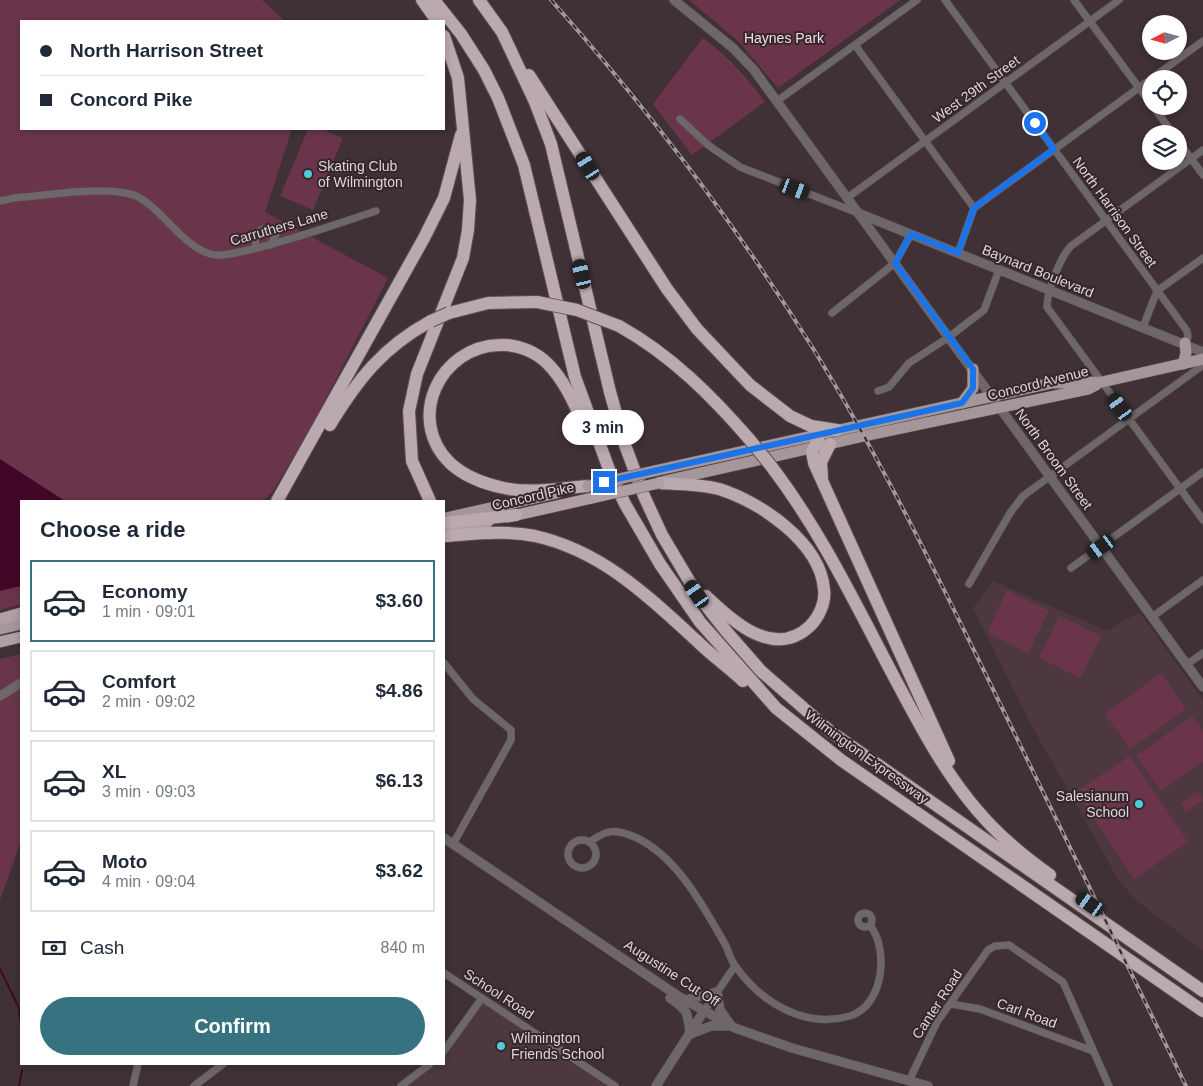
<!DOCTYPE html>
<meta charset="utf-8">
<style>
:root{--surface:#fff;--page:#f6f6f7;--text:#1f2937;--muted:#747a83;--line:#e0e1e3;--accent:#36727f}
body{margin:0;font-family:Helvetica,sans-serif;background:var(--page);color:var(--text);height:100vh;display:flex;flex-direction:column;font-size:19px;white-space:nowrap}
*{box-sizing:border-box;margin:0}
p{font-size:16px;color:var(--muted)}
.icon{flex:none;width:28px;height:28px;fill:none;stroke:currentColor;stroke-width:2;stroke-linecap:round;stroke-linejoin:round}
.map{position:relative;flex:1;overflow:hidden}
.sheet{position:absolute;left:20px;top:500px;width:425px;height:565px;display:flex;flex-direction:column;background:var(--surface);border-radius:0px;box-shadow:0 2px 8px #0003}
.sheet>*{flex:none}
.hud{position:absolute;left:20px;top:20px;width:425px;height:110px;border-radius:0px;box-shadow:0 2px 8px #0003;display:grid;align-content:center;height:110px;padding:0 20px;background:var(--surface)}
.needle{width:32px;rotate:264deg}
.fabs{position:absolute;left:1142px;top:15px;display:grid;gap:10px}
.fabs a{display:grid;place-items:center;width:45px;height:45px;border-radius:50%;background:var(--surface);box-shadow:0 2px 8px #0003;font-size:25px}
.end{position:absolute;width:22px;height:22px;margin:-11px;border:6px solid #1a73e8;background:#fff;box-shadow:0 0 0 2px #fff}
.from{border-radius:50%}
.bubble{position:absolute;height:35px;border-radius:18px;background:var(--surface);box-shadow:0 2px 8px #0003;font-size:16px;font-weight:700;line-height:35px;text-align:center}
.car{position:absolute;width:15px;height:30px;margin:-15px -8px;border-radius:6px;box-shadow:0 0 4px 1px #0007;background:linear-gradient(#222 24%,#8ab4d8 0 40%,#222 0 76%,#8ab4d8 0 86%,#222 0)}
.hud b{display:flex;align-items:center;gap:18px;height:48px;font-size:19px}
.hud b+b{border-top:1px solid var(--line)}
.hud i{width:12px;height:12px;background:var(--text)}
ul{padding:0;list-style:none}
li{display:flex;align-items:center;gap:15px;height:82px;margin:0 10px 8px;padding:0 10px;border:2px solid var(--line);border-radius:0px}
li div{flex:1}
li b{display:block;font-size:19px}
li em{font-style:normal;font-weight:700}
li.on{border-color:var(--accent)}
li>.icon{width:45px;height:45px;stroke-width:1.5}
h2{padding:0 20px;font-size:22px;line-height:60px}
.pay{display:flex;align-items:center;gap:12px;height:55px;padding:0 20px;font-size:19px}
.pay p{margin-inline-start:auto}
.cta{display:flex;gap:10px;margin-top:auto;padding:10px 20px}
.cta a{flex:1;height:58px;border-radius:30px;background:var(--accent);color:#fff;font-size:20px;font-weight:700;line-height:58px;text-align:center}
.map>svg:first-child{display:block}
.built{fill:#4d3840}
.green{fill:#6a354b}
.water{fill:#420726}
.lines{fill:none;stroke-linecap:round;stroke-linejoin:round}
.stream{stroke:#420726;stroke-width:2}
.minor-casing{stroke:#5c4f53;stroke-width:8}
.tertiary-casing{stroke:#5c4f53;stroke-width:10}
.primary-casing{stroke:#5c4f53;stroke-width:12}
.trunk-casing{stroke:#5c4f53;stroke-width:12}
.motorway-casing{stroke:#5c4f53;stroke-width:14}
.minor{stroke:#6e6769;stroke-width:7}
.tertiary{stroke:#6e6769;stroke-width:9}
.primary{stroke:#a5969b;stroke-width:11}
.trunk{stroke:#b0a0a5;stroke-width:11}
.motorway{stroke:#baa9af;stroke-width:12}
.rail-casing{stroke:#a3989b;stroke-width:4}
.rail{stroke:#35272c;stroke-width:2;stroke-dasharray:5.5;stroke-linecap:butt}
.primary-bridge-casing{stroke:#5c4f53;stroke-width:12;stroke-linecap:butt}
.trunk-bridge-casing{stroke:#5c4f53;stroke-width:12;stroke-linecap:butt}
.motorway-bridge-casing{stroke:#5c4f53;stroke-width:14;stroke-linecap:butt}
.primary-bridge{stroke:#a5969b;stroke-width:11}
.trunk-bridge{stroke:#b0a0a5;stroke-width:11}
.motorway-bridge{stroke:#baa9af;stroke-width:12}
.route{stroke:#1a73e8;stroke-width:6}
.poi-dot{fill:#52cbd8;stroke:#35272c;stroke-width:2}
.labels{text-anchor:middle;stroke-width:4;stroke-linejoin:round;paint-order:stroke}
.park-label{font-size:14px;fill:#f5dce5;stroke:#35272c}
.street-label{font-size:14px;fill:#ded5d8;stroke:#35272c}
.poi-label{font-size:14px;fill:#ded5d8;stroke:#35272c;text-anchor:start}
</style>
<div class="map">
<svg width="1203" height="1086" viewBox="0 0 1203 1086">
<rect width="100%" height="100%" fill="#3f3136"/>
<g class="built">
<path d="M993,581L1107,631L1139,612L1203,700V951L1137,901L1118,879L1034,730L973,608Z"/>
<path d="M482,998L615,1086H401L430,1064H444V1051Z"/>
</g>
<g class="green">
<path d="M0,0H262L285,21H21V129H292L265,212L388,278L312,426L273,491L263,501H21V604L0,610Z"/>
<path d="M689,0H900L778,88L739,42Z"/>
<path d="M703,38C728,57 747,77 765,102L692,155L653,104Z"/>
<path d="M308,129H327L326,131L343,138L313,210L280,196Z"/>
<path d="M1007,590L1049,611L1028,653L987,633Z"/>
<path d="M1059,616L1101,636L1080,678L1039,658Z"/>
<path d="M21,654V841L0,900V659Z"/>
<path d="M1161,673L1186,709L1130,749L1105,714Z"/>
<path d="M1192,716L1203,731V761L1161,791L1136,756Z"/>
<path d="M1130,756L1188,842L1134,879L1076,792Z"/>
<path d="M1198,791L1203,800L1186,812L1180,804Z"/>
</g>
<path class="water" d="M0,459L65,501H21V586L0,591Z"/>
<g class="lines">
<g class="stream">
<path d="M0,969L19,1008L20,1018"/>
<path d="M19,1086L22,1070"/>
</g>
<g class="minor-casing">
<g id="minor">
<path d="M945,0L1187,331L1188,337L1185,343"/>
<path d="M1074,0L1151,104"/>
<path d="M855,45L974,208"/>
<path d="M777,101L917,0"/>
<path d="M1153,106L1173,134"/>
<path d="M680,119L708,145L740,167L858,213"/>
<path d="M1179,142L1203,175"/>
<path d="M1203,150L1071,246C1060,257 1047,292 1047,307L1203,520"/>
<path d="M847,198L1119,0"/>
<path d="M0,201L14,198C44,196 113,184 138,197C164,210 186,252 216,255C226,256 238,252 249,250C292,240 334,225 376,211"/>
<path d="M256,248L255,236C260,229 265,226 274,230L276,234L271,245"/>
<path d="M958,253L974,208L1203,41"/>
<path d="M832,313L895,263L911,234"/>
<path d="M1143,327L1157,291L1203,258"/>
<path d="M878,391L889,387L909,363L949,337L984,310L999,270"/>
<path d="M1071,568L1203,472"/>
<path d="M969,584L1010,513L1023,496L1203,365"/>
<path d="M1152,617L1203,580"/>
<path d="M444,663L473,699L511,730V740L453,844"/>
<path d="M1186,665L1203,653"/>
<circle cx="582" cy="854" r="14"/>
<path d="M590,842C607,829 615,829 635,837C677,856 704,907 726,946C729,953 731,961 736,967C762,1003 805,1029 850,1016C884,1005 889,950 870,925"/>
<circle cx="865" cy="920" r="7"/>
<path d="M444,973L615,1086"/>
<path d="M951,1004L980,1009L1093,1051"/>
<path d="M704,1011L735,966"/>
<path d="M444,1051L482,998"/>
<path d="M909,1081L937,1022L988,950L995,946L1009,945L1063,982L1109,1086"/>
<path d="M133,1086L138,1064"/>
<path d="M194,1086L223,1064"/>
<path d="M401,1086L430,1064"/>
</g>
</g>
<g class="tertiary-casing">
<g id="tertiary">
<path d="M674,0L733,48L754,70L1203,687"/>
<path d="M858,213L1203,352"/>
<path d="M0,696L21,683"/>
<path d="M444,838L678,996L735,1028L792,1048L928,1086"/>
<path d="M670,998C688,1010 688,1013 690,1034"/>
<path d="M685,1000L717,992L720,1010L730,1024"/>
<path d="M690,1034L711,1026H728"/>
<path d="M656,1086L704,1011"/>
</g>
</g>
<g class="primary-casing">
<g id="primary">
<path d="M1183,364L1186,353L1185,343"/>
<path d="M962,403L973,388V369"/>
<path d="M654,471L1052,383L1102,382L1203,359"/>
<path d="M665,481L864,436L1088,389L1096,385"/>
<path d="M446,518L557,493"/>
<path d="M0,629L21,624"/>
</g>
</g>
<g class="trunk-casing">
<g id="trunk">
<path d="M508,517L592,498"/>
<path d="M450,532L488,522"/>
<path d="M0,619L21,613"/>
<path d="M0,642L21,637"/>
</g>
</g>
<g class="motorway-casing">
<g id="motorway">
<path d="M422,0L437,21"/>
<path d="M434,0L461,34L484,70L498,98L524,165L575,377L610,472L625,504L660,564L700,622L776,708L841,760L1203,1011"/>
<path d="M479,0L502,32L535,102L551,144L610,392L625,445L644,496L662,535L697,594L726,631L761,671L831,732L1203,991"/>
<path d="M529,75L667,289L697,329L750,385L790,416L811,426L837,430"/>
<path d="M449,313L488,303L537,302"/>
<path d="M619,326C671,355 712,396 750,440"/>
<path d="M583,423C574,403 564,380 548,364C536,352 518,344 500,345C440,346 405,419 450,463C465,477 485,484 504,488C531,494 561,488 588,486"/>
<path d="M330,425C358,379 383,347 431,321"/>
<path d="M818,440L812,452L814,463L949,761"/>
<path d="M771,466C820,530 855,603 893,675C918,722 942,769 977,810C998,835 1023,856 1050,875"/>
<path d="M822,477L821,462L830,444"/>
<path d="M659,483C679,484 700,484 719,489C760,502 820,542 824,589C826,602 819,617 810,626C774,660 732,621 706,596"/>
<path d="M277,501L424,238L444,198L461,135"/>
<path d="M430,501L412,461L409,411L417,374L463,258L468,230L470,200L458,78L444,36"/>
<path d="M444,523L516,515"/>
<path d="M444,536C474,534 505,530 535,536C602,551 648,596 697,641C711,655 728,667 743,681"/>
</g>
</g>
<use href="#minor" class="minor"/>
<use href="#tertiary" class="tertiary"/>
<use href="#primary" class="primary"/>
<use href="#trunk" class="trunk"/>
<use href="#motorway" class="motorway"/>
<g class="rail-casing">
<path id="rail" d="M551,0C648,109 737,226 814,350C879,456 934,569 989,681C1055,816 1120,951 1186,1086"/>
</g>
<use href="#rail" class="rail"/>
<g class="primary-bridge-casing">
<path id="primary-bridge" d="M588,486L654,471"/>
</g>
<g class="trunk-bridge-casing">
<path id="trunk-bridge" d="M592,498L659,483"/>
</g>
<g class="motorway-bridge-casing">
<g id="motorway-bridge">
<path d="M537,302L577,310L619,326"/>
<path d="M431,321L449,313"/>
<path d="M750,440L771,466"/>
</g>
</g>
<use href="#primary-bridge" class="primary-bridge"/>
<use href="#trunk-bridge" class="trunk-bridge"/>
<use href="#motorway-bridge" class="motorway-bridge"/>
</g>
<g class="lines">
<path class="route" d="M604,482L962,403L973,388V369L895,263L911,234L958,253L974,208L1054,149L1035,123"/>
</g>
<g class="poi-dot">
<circle cx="308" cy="174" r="5"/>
<circle cx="1139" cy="804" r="5"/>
<circle cx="501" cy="1046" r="5"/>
</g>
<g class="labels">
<g class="park-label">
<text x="784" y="43">Haynes Park</text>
</g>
<g class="street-label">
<text transform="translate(976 89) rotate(-36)" y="5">West 29th Street</text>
<text transform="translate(1115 212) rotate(54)" y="5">North Harrison Street</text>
<text transform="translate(279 227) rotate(-16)" y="5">Carruthers Lane</text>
<text transform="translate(1038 271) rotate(22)" y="5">Baynard Boulevard</text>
<text transform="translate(1038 383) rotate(-14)" y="5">Concord Avenue</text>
<text transform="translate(1054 459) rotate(54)" y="5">North Broom Street</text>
<text transform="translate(533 496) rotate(-13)" y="5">Concord Pike</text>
<text transform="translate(867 757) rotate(36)" y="5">Wilmington Expressway</text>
<text transform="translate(672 973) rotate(33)" y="5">Augustine Cut Off</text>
<text transform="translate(499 994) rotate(33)" y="5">School Road</text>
<text transform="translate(937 1004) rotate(-57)" y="5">Canter Road</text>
<text transform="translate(1027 1013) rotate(20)" y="5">Carl Road</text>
</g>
<g class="poi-label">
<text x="318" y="171">Skating Club<tspan x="318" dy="16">of Wilmington</tspan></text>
<text x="1129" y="801" text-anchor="end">Salesianum<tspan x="1129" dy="16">School</tspan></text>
<text x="511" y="1043">Wilmington<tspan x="511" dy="16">Friends School</tspan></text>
</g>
</g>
</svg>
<div class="fabs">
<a><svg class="needle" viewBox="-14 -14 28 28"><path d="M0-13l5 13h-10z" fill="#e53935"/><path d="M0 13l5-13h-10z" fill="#747a83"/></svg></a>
<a><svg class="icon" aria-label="locate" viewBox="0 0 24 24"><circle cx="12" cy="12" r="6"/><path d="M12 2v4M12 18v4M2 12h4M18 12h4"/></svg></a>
<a><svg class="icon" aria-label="layers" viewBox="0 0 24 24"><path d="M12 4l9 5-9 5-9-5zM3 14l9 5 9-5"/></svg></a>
</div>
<i class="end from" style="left:1035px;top:123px"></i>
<i class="end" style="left:604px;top:482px"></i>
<div class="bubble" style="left:562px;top:410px;width:82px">3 min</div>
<i class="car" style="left:588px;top:166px;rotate:328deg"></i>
<i class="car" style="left:795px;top:189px;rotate:111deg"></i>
<i class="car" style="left:582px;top:274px;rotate:347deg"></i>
<i class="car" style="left:1120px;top:407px;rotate:324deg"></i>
<i class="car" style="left:1101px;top:547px;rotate:234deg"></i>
<i class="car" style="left:697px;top:594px;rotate:325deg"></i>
<i class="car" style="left:1090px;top:904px;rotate:305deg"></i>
<div class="hud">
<b><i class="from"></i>North Harrison Street</b>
<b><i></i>Concord Pike</b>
</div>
<section class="sheet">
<h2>Choose a ride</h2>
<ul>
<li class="on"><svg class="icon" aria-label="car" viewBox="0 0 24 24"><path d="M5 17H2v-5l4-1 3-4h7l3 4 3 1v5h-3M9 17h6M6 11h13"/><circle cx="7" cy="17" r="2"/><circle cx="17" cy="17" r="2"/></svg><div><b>Economy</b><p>1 min · 09:01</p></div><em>$3.60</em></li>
<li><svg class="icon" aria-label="car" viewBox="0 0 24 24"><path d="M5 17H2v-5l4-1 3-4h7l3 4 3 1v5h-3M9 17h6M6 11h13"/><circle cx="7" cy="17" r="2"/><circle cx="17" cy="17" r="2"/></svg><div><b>Comfort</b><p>2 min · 09:02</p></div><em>$4.86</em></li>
<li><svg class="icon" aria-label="car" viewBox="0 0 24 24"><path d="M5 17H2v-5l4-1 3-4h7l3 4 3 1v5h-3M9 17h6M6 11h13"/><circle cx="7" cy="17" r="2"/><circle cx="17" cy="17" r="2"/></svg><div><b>XL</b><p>3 min · 09:03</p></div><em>$6.13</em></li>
<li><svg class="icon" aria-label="car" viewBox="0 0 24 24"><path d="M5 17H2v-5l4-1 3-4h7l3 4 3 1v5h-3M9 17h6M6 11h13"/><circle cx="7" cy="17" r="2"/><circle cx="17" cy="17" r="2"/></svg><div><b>Moto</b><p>4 min · 09:04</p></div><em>$3.62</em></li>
</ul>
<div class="pay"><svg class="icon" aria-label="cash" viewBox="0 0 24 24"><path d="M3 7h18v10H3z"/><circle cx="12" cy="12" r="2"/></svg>Cash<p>840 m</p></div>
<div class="cta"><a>Confirm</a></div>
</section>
</div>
